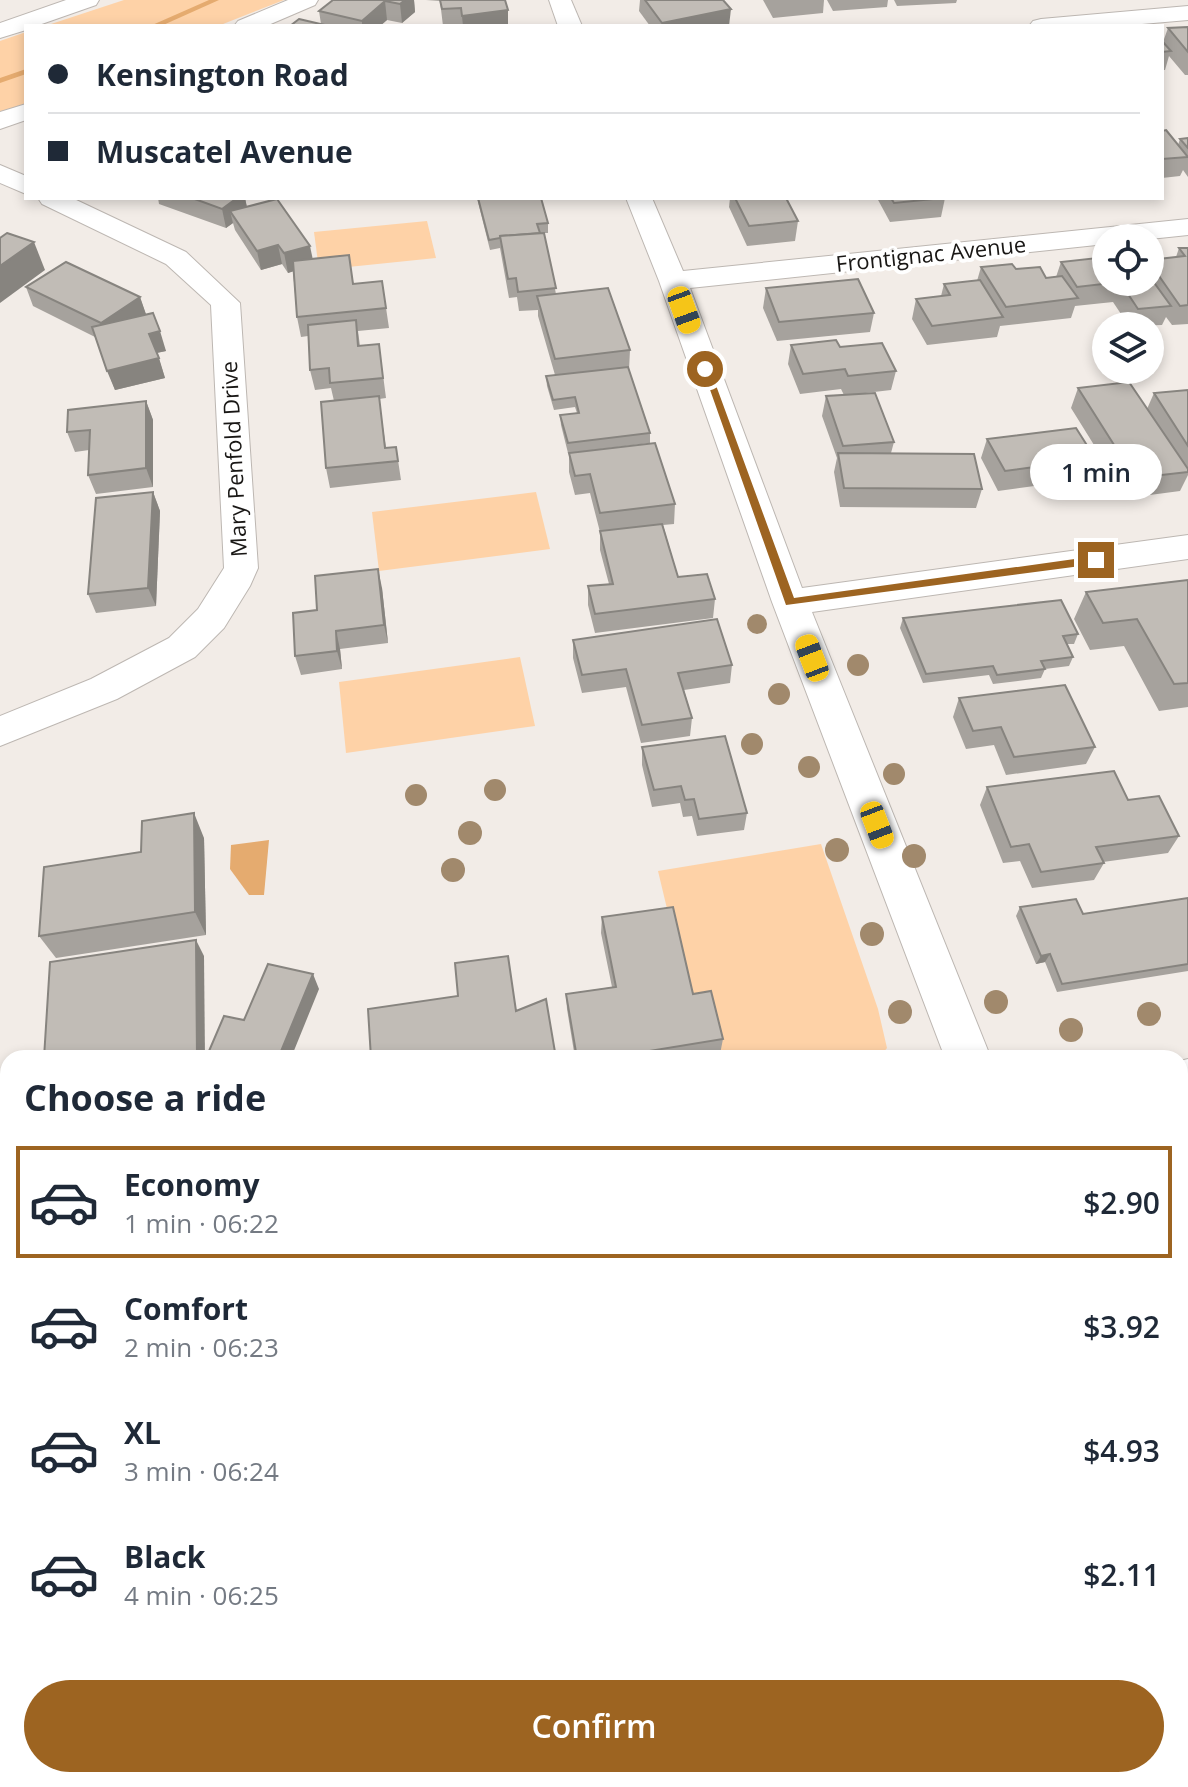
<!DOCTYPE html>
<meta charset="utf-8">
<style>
:root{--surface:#fff;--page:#f2f2f3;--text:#1f2937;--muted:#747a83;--line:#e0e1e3;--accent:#9d6421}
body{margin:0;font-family:"Open Sans",sans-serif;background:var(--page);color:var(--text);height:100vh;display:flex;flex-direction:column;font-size:30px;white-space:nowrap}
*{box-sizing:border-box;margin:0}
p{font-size:26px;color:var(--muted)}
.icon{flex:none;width:44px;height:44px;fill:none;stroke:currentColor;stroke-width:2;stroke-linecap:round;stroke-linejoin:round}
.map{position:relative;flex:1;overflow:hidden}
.panel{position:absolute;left:0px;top:1050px;width:1188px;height:738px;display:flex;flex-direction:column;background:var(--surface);border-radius:24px 24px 0 0;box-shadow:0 4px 12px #0003}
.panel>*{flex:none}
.banner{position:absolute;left:24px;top:24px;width:1140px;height:176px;border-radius:0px;box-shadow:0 4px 12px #0003;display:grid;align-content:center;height:176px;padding:0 24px;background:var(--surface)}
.buttons{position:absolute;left:1092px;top:224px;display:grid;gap:16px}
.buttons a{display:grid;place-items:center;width:72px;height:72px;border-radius:50%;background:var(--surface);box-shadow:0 4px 12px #0003;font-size:40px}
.end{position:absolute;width:36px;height:36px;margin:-18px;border:10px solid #9d6421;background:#fff;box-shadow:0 0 0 4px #fff}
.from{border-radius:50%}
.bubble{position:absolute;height:56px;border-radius:28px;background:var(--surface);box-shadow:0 4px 12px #0003;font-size:26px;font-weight:600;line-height:56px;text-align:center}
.car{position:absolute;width:24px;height:48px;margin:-24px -12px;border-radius:10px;box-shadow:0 0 6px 2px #0007;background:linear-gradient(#f5c518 24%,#345 0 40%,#f5c518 0 76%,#345 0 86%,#f5c518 0)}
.banner b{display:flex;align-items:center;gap:28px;height:76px;font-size:30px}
.banner b+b{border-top:2px solid var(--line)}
.banner i{width:20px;height:20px;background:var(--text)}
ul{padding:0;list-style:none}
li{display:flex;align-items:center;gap:24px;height:112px;margin:0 16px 12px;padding:0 8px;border:4px solid transparent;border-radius:0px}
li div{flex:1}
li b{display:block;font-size:30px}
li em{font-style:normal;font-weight:600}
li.active{border-color:var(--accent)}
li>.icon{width:72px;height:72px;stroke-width:1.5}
h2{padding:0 24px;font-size:36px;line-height:96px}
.primary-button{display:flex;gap:16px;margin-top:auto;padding:16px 24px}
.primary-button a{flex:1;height:92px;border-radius:48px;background:var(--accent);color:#fff;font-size:32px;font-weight:600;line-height:92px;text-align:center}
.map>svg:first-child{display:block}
.built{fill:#ece1d6}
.green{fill:#fed2a7}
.water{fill:#e5ab6f}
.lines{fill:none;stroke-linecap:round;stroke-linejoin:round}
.stream{fill:#e5ab6f;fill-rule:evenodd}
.minor-casing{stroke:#bdb7b2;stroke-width:2}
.major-casing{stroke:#bdb7b2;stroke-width:2}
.minor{fill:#fff;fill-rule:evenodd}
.major{fill:#fff;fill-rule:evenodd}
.tree{fill:#a1896c}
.wall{fill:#a6a29d}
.shaded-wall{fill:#87847f}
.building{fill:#c1bcb6;stroke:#87847f;stroke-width:2}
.route{fill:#9d6421}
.labels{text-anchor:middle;stroke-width:8;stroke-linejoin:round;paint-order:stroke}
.far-street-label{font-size:22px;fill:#191715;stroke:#fff}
</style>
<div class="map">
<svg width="1188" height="1787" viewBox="0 0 1188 1787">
<rect width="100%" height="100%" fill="#f2ece7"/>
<path class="built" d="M1188,1188V1327L1180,1307V1193Z"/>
<g class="green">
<path d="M124,0H284L218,26H45Z"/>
<path d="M26,32V103L0,113V41Z"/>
<path d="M427,221L436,258L319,270L314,232Z"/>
<path d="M536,492L550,549L379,571L372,512Z"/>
<path d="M520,657L535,726L346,753L339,682Z"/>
<path d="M821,844L878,1009L887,1048L879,1058H704L719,1054L691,1009L658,871Z"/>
</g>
<path class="water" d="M269,840L264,895H249L230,869L231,845Z"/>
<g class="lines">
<g class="stream">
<path d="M209,0H219L161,26H150Z"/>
<path d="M26,69V74L0,83V78Z"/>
</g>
<g class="minor-casing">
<g id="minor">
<path d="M66,0H99L96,5L36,26H26V30L0,38V23Z"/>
<path d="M288,0H318L315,5L266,26H234L238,21Z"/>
<path d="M549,0H571L582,26H558Z"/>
<path d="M1188,6V20L1119,26H1029L1033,21L1041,19Z"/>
<path d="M26,104V120L0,129V112Z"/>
<path d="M0,165L26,176V194L0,183Z"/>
<path d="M38,198H72L186,252L240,303L258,568L250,586L224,628L195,657L117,699L0,746V716L91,679L169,638L198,609L224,568L211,305L166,264L42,204Z"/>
<path d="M626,198H652L683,271L1188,219V235L1150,239L1106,238V244L690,288L802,588L1188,535V559L812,612L991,1058H945L772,602L659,281Z"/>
<path d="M1188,1059V1101L1180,1103V1061Z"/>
<path d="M1188,1712V1772L1180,1774V1714Z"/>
<path d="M992,1780H1077L1074,1787H989Z"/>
</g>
</g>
<g class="major-casing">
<g id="major">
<path d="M8,1283V1337L0,1339V1285Z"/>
<path d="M1180,1524L1188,1528V1603L1180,1599Z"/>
</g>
</g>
<use href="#minor" class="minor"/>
<use href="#major" class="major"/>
</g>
<g class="tree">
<circle cx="757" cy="624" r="10"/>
<circle cx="858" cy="665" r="11"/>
<circle cx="779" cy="694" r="11"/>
<circle cx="752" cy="744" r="11"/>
<circle cx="809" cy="767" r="11"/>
<circle cx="894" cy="774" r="11"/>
<circle cx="495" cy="790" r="11"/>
<circle cx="416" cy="795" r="11"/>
<circle cx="470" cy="833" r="12"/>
<circle cx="837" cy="850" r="12"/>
<circle cx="914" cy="856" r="12"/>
<circle cx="453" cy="870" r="12"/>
<circle cx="872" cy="934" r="12"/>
<circle cx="996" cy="1002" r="12"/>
<circle cx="900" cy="1012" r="12"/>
<circle cx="1149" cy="1014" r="12"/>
<circle cx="1071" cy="1030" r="12"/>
</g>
<g class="wall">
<path d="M333,0H414L415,12L402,23L387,20L380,26H290L321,24L319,11Z"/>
<path d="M426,0H505L508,10V26H443L440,1Z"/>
<path d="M640,0H723L729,26H650L639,11Z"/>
<path d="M763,0H824L823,13L773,18Z"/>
<path d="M827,0H888L887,7L833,11Z"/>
<path d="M894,0H957L956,3L897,6Z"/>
<path d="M1188,27V75H1185L1169,56L1165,70H1162V41L1163,42L1168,28Z"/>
<path d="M1162,131L1178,145L1180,139L1188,138V177L1183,170L1180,176L1162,178Z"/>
<path d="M158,198H245L247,207L313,259L354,284L382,281L389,328L358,331L360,346L379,344L386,398L379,399L386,448L396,447L401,480L330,488L326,468L334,401L331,388L315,390L310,370L308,336L301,337L297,317L293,271L288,273L282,264L261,270L235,230L233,223L226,228L159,204Z"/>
<path d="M477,198H541L548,223V233H544L556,294L630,350L629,370L650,433V443L568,453L561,425L560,415L577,413L575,407L554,410L547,386L546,376L555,375L538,316V310L519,311L517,297L509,298L500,248L490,250Z"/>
<path d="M730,198H786L798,221L795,241L747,246L729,207Z"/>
<path d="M877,198H945L941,217L890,222Z"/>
<path d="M1179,248H1188V324L1172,325L1166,317L1162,325L1129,326L1113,302L1075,306L1071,318L1000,326L997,337L927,345L912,319L916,299L941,296L944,284L977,281L981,267L1016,269L1046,278L1056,277L1061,262L1150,282V260L1176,257Z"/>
<path d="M26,287L140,297L146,315L166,351L157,353L165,378L115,390L95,337L33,306Z"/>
<path d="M766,288L874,313L870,332L777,341L763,308Z"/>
<path d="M791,345L840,347L896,371L891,390L857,394L894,442L891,453L982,489L976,508L840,507L834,472L837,458L822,416L826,396L844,395L841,389L800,394L788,364Z"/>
<path d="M1078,388L1147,409L1154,393L1188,390V475L1180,491L1127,498L1071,408Z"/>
<path d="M146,401L153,420V487L96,494L88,475L89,450L75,452L67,432Z"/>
<path d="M987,439L1102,469L1094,488L1055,494L1049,484L998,491L981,458Z"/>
<path d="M569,453L675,504L674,524L663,525L678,577L715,599L713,618L595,633L588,605V586L609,584L600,550V532L590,493L575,495L569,472Z"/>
<path d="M153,492L160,511L156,606L96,613L88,594Z"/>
<path d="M1188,580V707L1159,711L1124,646L1090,650L1074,619L1086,592Z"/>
<path d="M382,588L388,643L340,649L342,669L301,675L295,656L317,610Z"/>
<path d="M903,618L1078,634L1074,644H1067L1073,657L1069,666L1045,669L1041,678L993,684L989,675L923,683L900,628Z"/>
<path d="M573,640L732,665L730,683L684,690L692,718L690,736L641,743L626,687L582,693L573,658Z"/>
<path d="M959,698L1095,747L1086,764L1006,775L994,745L966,749L953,717Z"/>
<path d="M642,747L747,813L744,830L697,836L692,816L683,817L680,803L652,807L642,765Z"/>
<path d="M987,787L1128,800L1179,836L1168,853L1103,862L1104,863L1094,880L1032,888L1020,861L1003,863L980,805Z"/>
<path d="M204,838L206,935L56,958L39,936L141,852Z"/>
<path d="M1188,898V971L1057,992L1045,962L1036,964L1016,916L1020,907L1083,914Z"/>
<path d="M602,917L693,994L723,1039L720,1054L694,1058H575L567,1009L566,994L612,987L601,933Z"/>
<path d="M0,1514L6,1516L5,1521L8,1520V1647L0,1649Z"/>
</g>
<g class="shaded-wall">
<path d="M405,0H414L415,12L402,23L400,4Z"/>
<path d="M385,1L387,20L380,26H362V21Z"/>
<path d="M731,9L729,26H662V23Z"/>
<path d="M508,10V26H463L462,16Z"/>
<path d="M237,198H245L248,213L230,211L233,223L226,228L222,209Z"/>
<path d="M34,242L45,270L0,303V266Z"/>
<path d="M278,245L282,264L261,270L257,251Z"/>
<path d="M310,246L314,265L288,273L284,253Z"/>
<path d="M140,297L147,317L108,343L101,323Z"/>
<path d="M160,331L166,351L156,353L149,334Z"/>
<path d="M159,358L165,378L115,390L107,371Z"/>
<path d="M146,401L153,420V487L146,468Z"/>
<path d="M153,492L160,511L156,606L148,588Z"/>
<path d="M378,569L382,588L388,643L384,625Z"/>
<path d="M336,631L340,649L342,669L337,651Z"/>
<path d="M194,813L204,838L206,935L195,912Z"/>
<path d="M196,940L204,956L205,1058H197Z"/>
<path d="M1050,954L1045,962L1036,964L1041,956Z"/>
<path d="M313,974L319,989L291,1058H280L279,1056Z"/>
<path d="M0,1514L6,1516L4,1528L0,1527Z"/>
<path d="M416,1780H421L420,1787H415Z"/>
</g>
<g class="building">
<path d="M333,0H405L400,4L385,1L362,21L319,11Z"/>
<path d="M440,0H505L508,10L462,16L461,8L442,9Z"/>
<path d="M645,0H723L731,9L662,23Z"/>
<path d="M299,19L329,26H290Z"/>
<path d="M1188,27V52L1168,28Z"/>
<path d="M1162,41L1171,51L1162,52Z"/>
<path d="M1166,130L1188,157L1162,159V131Z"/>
<path d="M1188,138V148L1180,139Z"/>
<path d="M192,198H237L222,209Z"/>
<path d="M478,198H541L548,223L537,224L540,233L500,236V238L489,240Z"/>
<path d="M735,198H786L798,221L749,226Z"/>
<path d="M891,198H943L894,203Z"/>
<path d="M277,199L310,246L284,253L278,245L257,251L230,211Z"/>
<path d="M7,233L34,242L0,266V238Z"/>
<path d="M544,233L556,288L518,292L516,278L508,279L500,236Z"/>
<path d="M1179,248H1188V305L1180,306L1150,263V260L1185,256Z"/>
<path d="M349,255L353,284L382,281L386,308L297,317L293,261Z"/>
<path d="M1106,257V282H1150V277L1171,306L1138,309L1120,282L1077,287L1061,262Z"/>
<path d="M66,262L140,297L101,323L26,287Z"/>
<path d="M1012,264L1016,269L1040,267L1046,278L1062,276L1078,298L1006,307L981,267Z"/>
<path d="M858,279L874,313L779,322L766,288Z"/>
<path d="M980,280L1003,317L932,326L916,299L950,295L944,284Z"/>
<path d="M608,288L630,350L555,359L537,296Z"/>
<path d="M153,313L160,331L149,334L159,358L107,371L92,327Z"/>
<path d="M356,320L358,346L379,344L383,378L330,383L329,368L310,370L308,325Z"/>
<path d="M836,340L840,347L882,343L896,371L848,376L845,369L803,374L791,345Z"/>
<path d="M628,367L650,433L568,443L560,415L579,413L575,397L553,400L546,376Z"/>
<path d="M1129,382L1188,469V472L1135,478L1078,388Z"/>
<path d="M1188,390V446L1154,393Z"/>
<path d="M875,393L894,442L843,446L826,396Z"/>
<path d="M379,396L385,448L396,447L398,461L326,468L321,402Z"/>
<path d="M146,401V468L88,475L90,430L67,432L68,410Z"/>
<path d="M1076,428L1102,469L1063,474L1056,464L1005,471L987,439Z"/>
<path d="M655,443L675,504L600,513L590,474L575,476L569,453Z"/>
<path d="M838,453L974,454L982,489L844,488Z"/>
<path d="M153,492L148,588L88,594L96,498Z"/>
<path d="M662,524L678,577L707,574L715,599L595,614L588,586L613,584L600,531Z"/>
<path d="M378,569L384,625L336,631L337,651L295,656L293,613L317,610L315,576Z"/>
<path d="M1188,580V683L1174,684L1137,619L1103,623L1086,592Z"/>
<path d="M1061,600L1078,634L1063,636L1073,657L1041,661L1045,669L997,675L993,666L926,674L903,618Z"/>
<path d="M717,619L732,665L678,673L692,718L642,725L626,669L582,675L573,640Z"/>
<path d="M1065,685L1095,747L1014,757L1001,727L973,731L959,698Z"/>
<path d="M725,736L747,813L699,819L694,799L685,800L681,786L654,790L642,747Z"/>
<path d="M1114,771L1128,800L1159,796L1179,836L1096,847L1104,863L1041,872L1029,844L1011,847L987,787Z"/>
<path d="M194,813L195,912L39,936L44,867L141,852L142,821Z"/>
<path d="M1188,898V964L1062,984L1050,954L1041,956L1020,907L1076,899L1083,914Z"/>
<path d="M673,907L693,994L711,991L723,1039L649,1051L650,1058H577L566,994L616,987L602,917Z"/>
<path d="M196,940L197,1058H44L50,962Z"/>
<path d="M508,956L516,1011L546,999L556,1058H371L368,1009L458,996L455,963Z"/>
<path d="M268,964L313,974L279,1056L286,1058H206L224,1016L244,1020Z"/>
<path d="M8,1520V1643L0,1644V1521Z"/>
<path d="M356,1780H416L415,1787H355Z"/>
</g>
<path class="route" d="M702,367L710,369L794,598L1096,556L1102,560L1096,564L786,605Z"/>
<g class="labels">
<g class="far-street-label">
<text transform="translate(931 254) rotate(-6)" y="8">Frontignac Avenue</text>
<text transform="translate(234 459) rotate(-93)" y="8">Mary Penfold Drive</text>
</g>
</g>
</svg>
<div class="buttons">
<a><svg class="icon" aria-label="locate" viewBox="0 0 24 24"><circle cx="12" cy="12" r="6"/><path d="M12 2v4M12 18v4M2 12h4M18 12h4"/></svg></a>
<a><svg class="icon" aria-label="layers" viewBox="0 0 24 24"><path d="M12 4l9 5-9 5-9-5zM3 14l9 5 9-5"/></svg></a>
</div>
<i class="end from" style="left:705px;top:369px"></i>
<i class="end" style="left:1096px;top:560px"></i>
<div class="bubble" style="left:1030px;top:444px;width:132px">1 min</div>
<i class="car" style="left:684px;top:310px;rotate:160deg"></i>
<i class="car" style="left:812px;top:658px;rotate:339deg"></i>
<i class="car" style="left:877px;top:825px;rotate:159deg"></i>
<div class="banner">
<b><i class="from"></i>Kensington Road</b>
<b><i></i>Muscatel Avenue</b>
</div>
<section class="panel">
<h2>Choose a ride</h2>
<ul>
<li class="active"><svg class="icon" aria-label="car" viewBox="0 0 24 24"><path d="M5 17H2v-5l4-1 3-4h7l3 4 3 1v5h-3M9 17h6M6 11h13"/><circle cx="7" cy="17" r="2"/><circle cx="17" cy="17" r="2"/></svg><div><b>Economy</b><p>1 min · 06:22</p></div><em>$2.90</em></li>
<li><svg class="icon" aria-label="car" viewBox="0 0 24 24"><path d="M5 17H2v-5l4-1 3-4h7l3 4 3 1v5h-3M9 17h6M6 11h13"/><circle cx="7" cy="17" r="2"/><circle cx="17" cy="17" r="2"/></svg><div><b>Comfort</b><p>2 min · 06:23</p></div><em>$3.92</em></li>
<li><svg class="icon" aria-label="car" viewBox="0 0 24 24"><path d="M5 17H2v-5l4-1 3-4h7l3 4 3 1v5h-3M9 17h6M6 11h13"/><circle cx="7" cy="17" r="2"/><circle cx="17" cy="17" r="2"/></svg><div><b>XL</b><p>3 min · 06:24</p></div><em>$4.93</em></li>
<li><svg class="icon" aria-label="car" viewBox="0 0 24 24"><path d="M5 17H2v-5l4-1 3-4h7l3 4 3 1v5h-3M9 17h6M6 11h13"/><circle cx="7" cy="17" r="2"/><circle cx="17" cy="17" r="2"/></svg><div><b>Black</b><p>4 min · 06:25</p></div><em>$2.11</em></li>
</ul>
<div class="primary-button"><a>Confirm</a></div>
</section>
</div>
